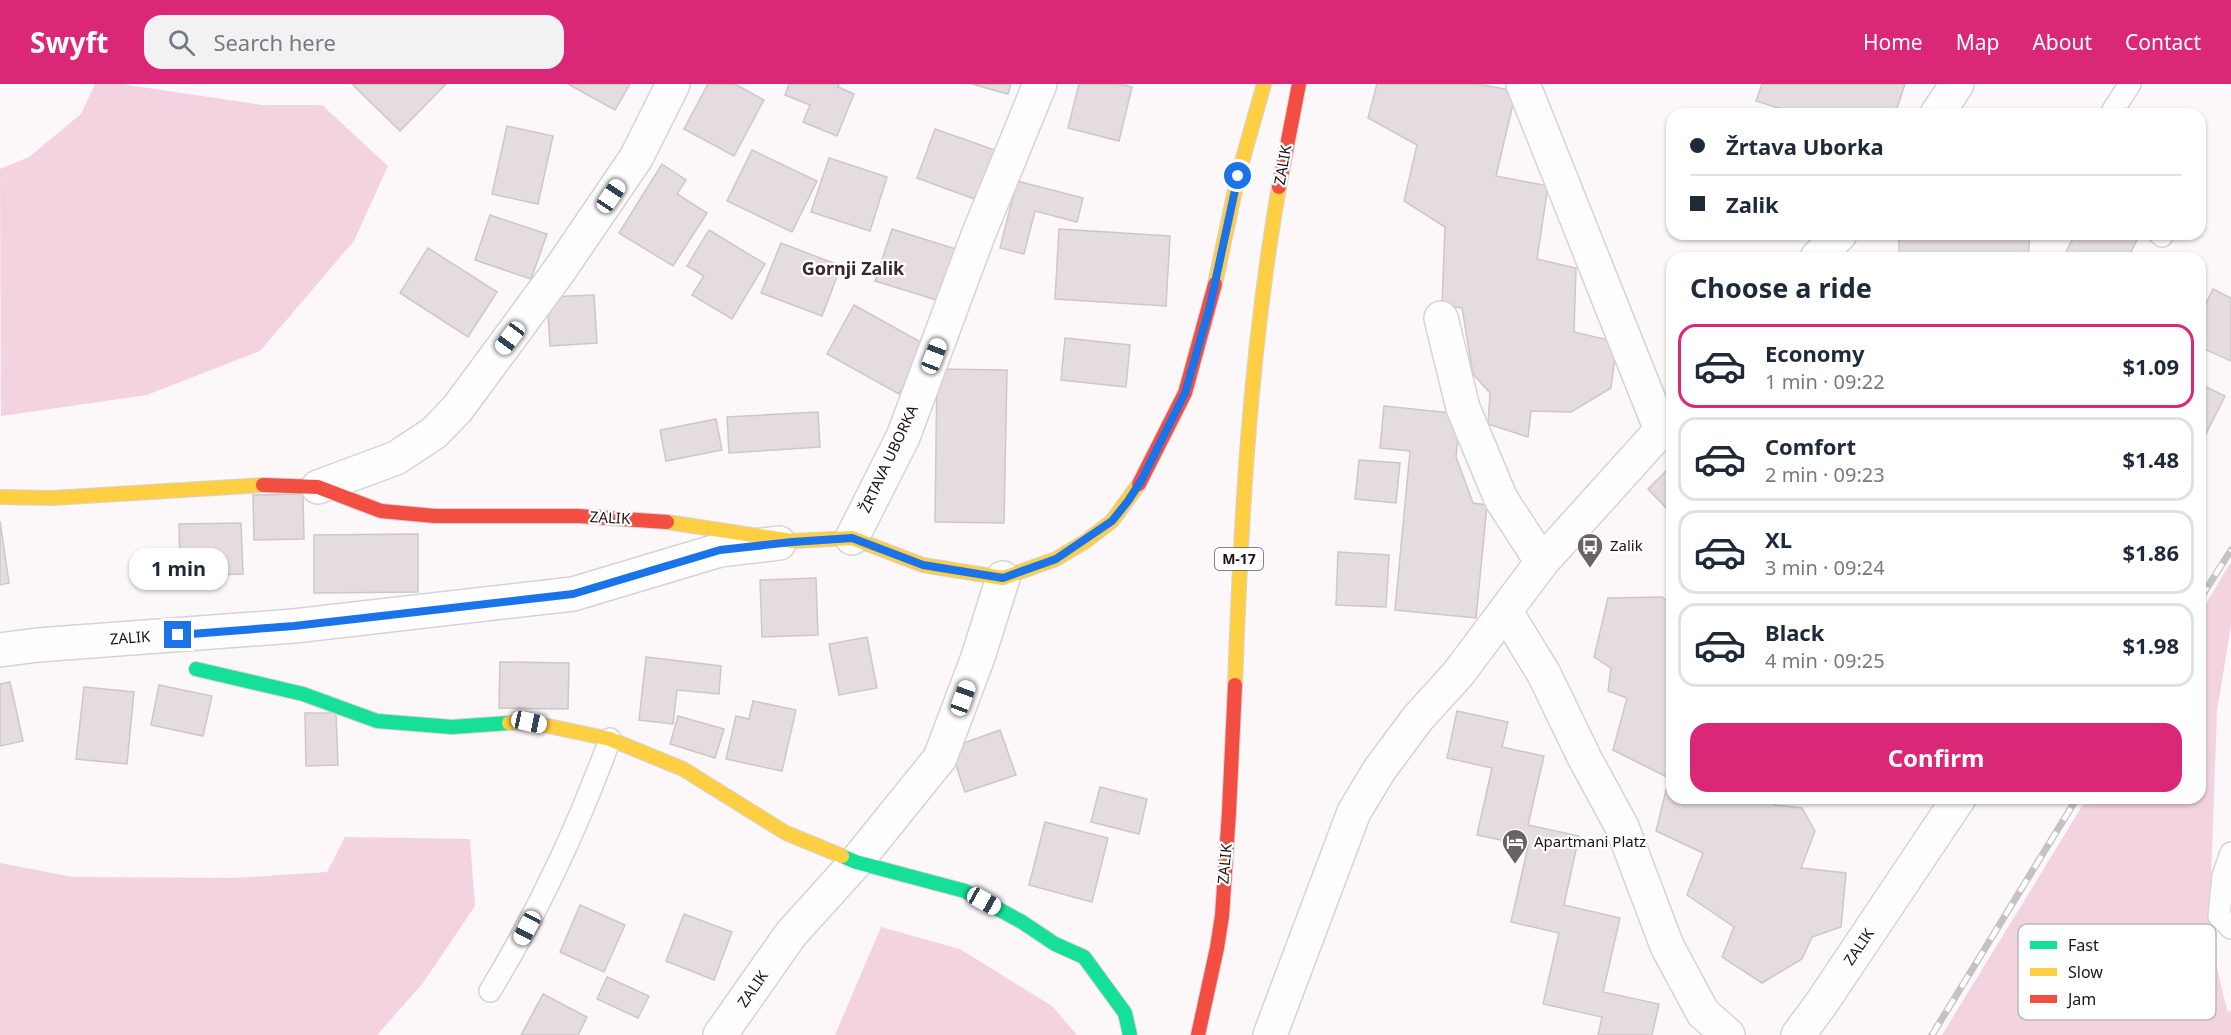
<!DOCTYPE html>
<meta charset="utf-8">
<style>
:root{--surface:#fff;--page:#f2f2f3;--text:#1f2937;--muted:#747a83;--line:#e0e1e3;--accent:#db2777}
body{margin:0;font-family:"Noto Sans",sans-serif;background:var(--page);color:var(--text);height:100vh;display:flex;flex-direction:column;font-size:22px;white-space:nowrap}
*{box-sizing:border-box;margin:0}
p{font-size:20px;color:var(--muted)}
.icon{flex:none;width:33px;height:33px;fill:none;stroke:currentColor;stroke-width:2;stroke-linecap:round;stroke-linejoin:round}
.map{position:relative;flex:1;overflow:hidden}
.drawer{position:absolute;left:1666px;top:168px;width:540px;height:552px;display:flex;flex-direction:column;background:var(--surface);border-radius:18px;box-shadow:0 2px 4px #0004}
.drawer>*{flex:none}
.top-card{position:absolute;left:1666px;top:24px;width:540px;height:132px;border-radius:18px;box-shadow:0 2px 4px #0004;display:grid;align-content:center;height:132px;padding:0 24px;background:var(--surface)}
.end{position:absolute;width:27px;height:27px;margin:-14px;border:8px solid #1a73e8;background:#fff;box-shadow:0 0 0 3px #fff}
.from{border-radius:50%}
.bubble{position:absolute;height:42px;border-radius:18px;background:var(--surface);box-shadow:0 2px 4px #0004;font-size:20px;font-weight:700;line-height:42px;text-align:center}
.car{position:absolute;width:18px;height:36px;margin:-18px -9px;border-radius:8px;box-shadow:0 0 4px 2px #0007;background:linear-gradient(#fff 24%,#345 0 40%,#fff 0 76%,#345 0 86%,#fff 0)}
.top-card b{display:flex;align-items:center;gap:21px;height:57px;font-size:22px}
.top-card b+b{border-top:2px solid var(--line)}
.top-card i{width:15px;height:15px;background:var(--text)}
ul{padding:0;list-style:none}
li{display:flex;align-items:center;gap:18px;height:84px;margin:0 12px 9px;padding:0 12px;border:3px solid var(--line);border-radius:18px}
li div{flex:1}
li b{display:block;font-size:22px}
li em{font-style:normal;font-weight:700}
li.selected{border-color:var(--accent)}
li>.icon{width:54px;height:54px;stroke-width:1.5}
h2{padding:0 24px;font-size:27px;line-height:72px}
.cta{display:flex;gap:12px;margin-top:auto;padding:12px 24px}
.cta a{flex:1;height:69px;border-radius:18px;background:var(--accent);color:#fff;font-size:24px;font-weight:700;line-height:69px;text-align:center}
header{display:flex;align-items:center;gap:36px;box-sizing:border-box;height:84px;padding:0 30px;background:var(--accent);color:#fff}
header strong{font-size:28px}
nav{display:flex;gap:33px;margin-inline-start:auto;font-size:21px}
.search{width:420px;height:54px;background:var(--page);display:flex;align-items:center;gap:15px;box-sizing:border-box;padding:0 21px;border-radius:18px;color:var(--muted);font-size:22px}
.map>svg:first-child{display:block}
.green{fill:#f3d3e0}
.building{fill:#e4dcdf;stroke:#cec6c9;stroke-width:1.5}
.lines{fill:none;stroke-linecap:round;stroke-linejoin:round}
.lane-casing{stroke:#d9d1d4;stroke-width:24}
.street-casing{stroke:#d9d1d4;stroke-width:36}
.fast-casing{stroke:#d9d1d4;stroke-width:16}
.slow-casing{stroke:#d9d1d4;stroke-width:16}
.jam-casing{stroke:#d9d1d4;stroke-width:16}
.lane{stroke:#fffefe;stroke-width:21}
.street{stroke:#fffefe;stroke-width:33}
.fast{stroke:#16e098;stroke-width:14}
.slow{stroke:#ffcf43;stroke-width:14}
.jam{stroke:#f24e42;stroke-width:14}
.rail-casing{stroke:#c5c2c3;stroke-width:7}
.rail{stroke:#fff;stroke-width:4.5;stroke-dasharray:14;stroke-linecap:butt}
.route{stroke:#1a73e8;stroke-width:8}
.labels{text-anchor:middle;stroke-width:4.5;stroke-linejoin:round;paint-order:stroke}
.shield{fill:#fff;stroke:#61595d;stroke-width:1.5}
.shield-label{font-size:14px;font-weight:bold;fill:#1d1217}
.street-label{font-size:15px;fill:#1d1217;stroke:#fff}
.poi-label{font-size:15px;fill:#1d1217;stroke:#fff;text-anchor:start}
.quarter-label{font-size:18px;font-weight:bold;fill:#3e2630;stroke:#fff}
.key{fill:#fff;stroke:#bbb8b9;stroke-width:1.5}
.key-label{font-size:16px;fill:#1d1217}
</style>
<header>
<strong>Swyft</strong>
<div class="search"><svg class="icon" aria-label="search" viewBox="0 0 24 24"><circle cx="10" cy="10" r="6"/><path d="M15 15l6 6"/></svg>Search here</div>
<nav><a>Home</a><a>Map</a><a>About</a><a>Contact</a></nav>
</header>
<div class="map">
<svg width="2231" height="951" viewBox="0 0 2231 951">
<rect width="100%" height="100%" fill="#fcf7f9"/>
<g class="green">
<path d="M95,0H121L262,21H322L388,82L354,157L260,267L147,311L1,332L0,85L29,73L81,30Z"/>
<path d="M2231,478V541L2217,627L2209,851L2227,926L2231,928V951H1942L2087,714H2200L2201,528Z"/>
<path d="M345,753L470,755L475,822L423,899L377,951H0V779L73,793L235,794L327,788Z"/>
<path d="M881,843L960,865L1052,922L1077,951H835Z"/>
</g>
<g class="building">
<path d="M352,0H446L400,47Z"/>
<path d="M568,0H630L615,26Z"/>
<path d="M708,0H735L764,16L734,72L684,45Z"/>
<path d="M789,0H839L838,3L854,10L837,52L803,38L810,21L785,11Z"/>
<path d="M972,0H1011L1008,10Z"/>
<path d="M1079,0H1119L1132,3L1119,57L1068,44Z"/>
<path d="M1377,0H1477L1516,7L1496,92L1548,102L1537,175L1576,184L1574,248L1617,258L1611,304L1571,328L1531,327L1528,353L1488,340L1490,309L1473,290L1462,224L1442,221L1445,143L1404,117L1417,61L1368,34Z"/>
<path d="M1762,0H1905L1895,30H1798L1756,17Z"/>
<path d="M507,42L553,52L538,120L492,110Z"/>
<path d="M935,45L1003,69L985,119L917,94Z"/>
<path d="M752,66L817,97L792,148L727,117Z"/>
<path d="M829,74L887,93L870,147L811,128Z"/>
<path d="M662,80L686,96L677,110L707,129L673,182L619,149Z"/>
<path d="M1017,97L1083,114L1077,138L1035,127L1024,170L1000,164Z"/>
<path d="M490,131L547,150L531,195L475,176Z"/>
<path d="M892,145L959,166L943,218L875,197Z"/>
<path d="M1059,145L1170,152L1166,222L1055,215Z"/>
<path d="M709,146L765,180L732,235L692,211L704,192L687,182Z"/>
<path d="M1892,150H2030L2028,174H1899V157Z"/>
<path d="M2075,150H2134L2139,152L2128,174H2063Z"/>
<path d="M781,159L841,182L822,232L761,209Z"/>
<path d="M428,164L497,208L468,253L400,209Z"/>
<path d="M2213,205L2231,214V277L2200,263V232Z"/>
<path d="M594,211L597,259L550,262L547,213Z"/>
<path d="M854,221L926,261L899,310L827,270Z"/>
<path d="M1065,254L1130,261L1126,303L1061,296Z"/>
<path d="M937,285L1007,286L1004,439L935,438Z"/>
<path d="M2200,300L2225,312L2200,362Z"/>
<path d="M1384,322L1460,330L1456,373L1473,419L1487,421L1476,534L1395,526L1410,367L1380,364Z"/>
<path d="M818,328L820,363L729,369L727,333Z"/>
<path d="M716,335L722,366L666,377L660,346Z"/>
<path d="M1359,376L1400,379L1396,419L1355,415Z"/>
<path d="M1672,381V430L1648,405Z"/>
<path d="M303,410L304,455L254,456L253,411Z"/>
<path d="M0,437L9,499L0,501Z"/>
<path d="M241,439L243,490L215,491V483L180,484L179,440Z"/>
<path d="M418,450V508L314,509V451Z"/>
<path d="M1338,468L1389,471L1386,523L1336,521Z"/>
<path d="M816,494L818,551L762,553L760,496Z"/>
<path d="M1662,513L1672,521V714H1766L1775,721L1802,724L1815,747L1801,784L1846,789L1841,843L1812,853L1802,875L1762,899L1722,873L1734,843L1687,811L1703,769L1656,747L1669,694L1613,666L1627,614L1608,607L1611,584L1594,573L1608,514Z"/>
<path d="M867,553L877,604L839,611L829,560Z"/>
<path d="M646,573L721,582L719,610L677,606L673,640L639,636Z"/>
<path d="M500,578L569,579L568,625L499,624Z"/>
<path d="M10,598L23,657L0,662V600Z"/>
<path d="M159,601L212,612L203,652L151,641Z"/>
<path d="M84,603L134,608L127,680L76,675Z"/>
<path d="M753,617L796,626L782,687L726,675L736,632L749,635Z"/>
<path d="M1457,627L1508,638L1502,663L1544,672L1528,741L1579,752L1564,821L1620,834L1603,908L1659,920L1652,951H1598L1602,933L1543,920L1559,849L1511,838L1528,762L1477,751L1492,684L1447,674Z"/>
<path d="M305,629H336L338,681L306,682Z"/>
<path d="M678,632L724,645L715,674L670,660Z"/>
<path d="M1000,646L1016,691L965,708L950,664Z"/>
<path d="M1100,703L1147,715L1139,750L1091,738Z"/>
<path d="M1045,738L1108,754L1092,818L1029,801Z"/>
<path d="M580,821L625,841L604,888L560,868Z"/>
<path d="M684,830L732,848L714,896L666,877Z"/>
<path d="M607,893L649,912L638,934L597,915Z"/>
<path d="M543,910L587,933L578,951H521Z"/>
</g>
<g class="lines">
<g class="lane-casing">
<g id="lane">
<path d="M2113,30V26L2130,0"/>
<path d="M2160,150L2162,152"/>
<path d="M2231,769L2223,792L2219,832L2231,844"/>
<path d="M490,907C539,826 578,743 610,655"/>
</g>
</g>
<g class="street-casing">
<g id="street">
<path d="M1523,0L1661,346"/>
<path d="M1937,30L1957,0"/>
<path d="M1817,174L1840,150"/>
<path d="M1441,234L1463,324L1501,415L1542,478"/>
<path d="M318,403L396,374L434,349L458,324L559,187L636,74L673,0"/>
<path d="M852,454L903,353L979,149L1040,0"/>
<path d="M1506,528L1544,590L1584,673L1622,743L1667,862L1703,929L1728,951"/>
<path d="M0,566L38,561L294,542L573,510L720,466L779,459"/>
<path d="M720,951L791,850L856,778L940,674L978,573L1003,494"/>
<path d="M1270,951L1354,728L1380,685L1418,634L1458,590L1542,478L1672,334"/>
<path d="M1798,951L1821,920L1959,714"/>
</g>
</g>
<g class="fast-casing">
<g id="fast">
<path d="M196,585L303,610L377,637L452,643L509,639"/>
<path d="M842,772L856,778L965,807L1022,838L1055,860L1084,873L1125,929L1130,951"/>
</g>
</g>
<g class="slow-casing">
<g id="slow">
<path d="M1215,200L1238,92L1264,0"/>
<path d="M0,413L53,414L263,401"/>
<path d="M667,438L792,457L852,454L923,481L1003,494L1056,475L1086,457L1112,437L1139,400"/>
<path d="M1235,601C1241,434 1250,268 1279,103"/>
<path d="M509,639L529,638L610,655L683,685L786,749L842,772"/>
</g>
</g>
<g class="jam-casing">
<g id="jam">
<path d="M1279,103L1299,0"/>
<path d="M1139,400L1185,309L1215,200"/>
<path d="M263,401L318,403L381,427L435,432H578L667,438"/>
<path d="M1198,951L1217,864L1222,832L1229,728L1235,601"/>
</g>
</g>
<use href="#lane" class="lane"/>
<use href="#street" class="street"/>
<use href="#fast" class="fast"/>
<use href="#slow" class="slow"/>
<use href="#jam" class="jam"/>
<g class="rail-casing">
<g id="rail">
<path d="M2200,515L2231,466"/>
<path d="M1932,951L2077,714"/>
</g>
</g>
<use href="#rail" class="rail"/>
</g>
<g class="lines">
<path class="route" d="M178,551L294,542L573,510L720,466L792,458L852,454L923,481L1003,494L1056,475L1112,437L1128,417L1141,397L1185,309L1210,222L1238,92"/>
</g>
<defs>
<g id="bus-pin" transform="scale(1.35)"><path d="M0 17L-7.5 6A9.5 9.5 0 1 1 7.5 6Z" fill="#6b6266" stroke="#fff"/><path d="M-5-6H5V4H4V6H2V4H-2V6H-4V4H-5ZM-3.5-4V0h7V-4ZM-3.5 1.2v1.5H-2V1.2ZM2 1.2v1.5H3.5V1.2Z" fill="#fff"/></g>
<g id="hotel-pin" transform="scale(1.35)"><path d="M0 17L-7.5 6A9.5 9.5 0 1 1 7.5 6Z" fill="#6b6266" stroke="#fff"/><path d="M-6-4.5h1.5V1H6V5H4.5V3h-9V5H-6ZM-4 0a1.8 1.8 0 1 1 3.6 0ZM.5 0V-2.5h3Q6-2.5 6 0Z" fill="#fff"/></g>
</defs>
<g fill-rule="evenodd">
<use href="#bus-pin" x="1590" y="462"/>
<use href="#hotel-pin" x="1515" y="758"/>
</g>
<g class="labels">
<rect class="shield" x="1215" y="464" width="48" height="22" rx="4.5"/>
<g class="shield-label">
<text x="1239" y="480">M-17</text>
</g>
<g class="street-label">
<text transform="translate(1283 81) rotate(-80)" y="5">ZALIK</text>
<text transform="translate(889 375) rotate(-65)" y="5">ŽRTAVA UBORKA</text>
<text transform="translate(610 434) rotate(3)" y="5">ZALIK</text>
<text transform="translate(130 554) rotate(-4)" y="5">ZALIK</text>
<text transform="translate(1225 780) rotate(-85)" y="5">ZALIK</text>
<text transform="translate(1859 863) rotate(-56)" y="5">ZALIK</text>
<text transform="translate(753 905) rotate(-55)" y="5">ZALIK</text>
</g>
<g class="poi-label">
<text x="1610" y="467">Zalik</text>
<text x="1534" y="763">Apartmani Platz</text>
</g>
<g class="quarter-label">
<text x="853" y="191">Gornji Zalik</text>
</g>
</g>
<rect x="2018" y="840" width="198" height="96" rx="9" class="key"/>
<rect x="2030" y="857" width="27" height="8" fill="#16e098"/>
<rect x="2030" y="884" width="27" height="8" fill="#ffcf43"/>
<rect x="2030" y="911" width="27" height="8" fill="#f24e42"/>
<g class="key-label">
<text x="2068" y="867">Fast</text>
<text x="2068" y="894">Slow</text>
<text x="2068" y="921">Jam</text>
</g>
</svg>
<i class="end from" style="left:1238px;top:92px"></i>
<i class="end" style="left:178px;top:551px"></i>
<div class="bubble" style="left:129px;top:464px;width:99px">1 min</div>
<i class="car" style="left:611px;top:112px;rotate:34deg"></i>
<i class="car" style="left:510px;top:254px;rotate:217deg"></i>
<i class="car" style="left:934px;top:272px;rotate:21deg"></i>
<i class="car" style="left:963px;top:614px;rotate:20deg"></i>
<i class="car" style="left:529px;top:638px;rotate:102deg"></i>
<i class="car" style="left:984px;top:817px;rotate:119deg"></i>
<i class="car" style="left:527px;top:844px;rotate:208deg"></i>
<div class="top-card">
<b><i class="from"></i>Žrtava Uborka</b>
<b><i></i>Zalik</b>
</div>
<section class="drawer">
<h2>Choose a ride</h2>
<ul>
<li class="selected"><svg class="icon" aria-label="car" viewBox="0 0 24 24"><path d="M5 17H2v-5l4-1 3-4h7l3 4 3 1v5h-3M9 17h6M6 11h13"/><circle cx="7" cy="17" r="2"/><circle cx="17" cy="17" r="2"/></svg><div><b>Economy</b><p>1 min · 09:22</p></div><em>$1.09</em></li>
<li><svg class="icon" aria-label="car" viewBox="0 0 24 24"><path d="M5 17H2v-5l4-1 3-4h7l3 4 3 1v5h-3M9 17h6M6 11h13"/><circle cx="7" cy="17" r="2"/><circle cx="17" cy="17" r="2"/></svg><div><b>Comfort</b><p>2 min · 09:23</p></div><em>$1.48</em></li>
<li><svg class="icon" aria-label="car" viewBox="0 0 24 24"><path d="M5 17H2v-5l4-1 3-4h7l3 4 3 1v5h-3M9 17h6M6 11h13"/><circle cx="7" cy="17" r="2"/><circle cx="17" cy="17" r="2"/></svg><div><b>XL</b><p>3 min · 09:24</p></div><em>$1.86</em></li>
<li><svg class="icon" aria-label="car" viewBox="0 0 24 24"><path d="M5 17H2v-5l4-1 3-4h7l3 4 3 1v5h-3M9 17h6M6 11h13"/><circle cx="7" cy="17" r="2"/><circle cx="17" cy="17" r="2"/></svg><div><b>Black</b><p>4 min · 09:25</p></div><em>$1.98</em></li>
</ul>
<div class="cta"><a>Confirm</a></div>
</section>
</div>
